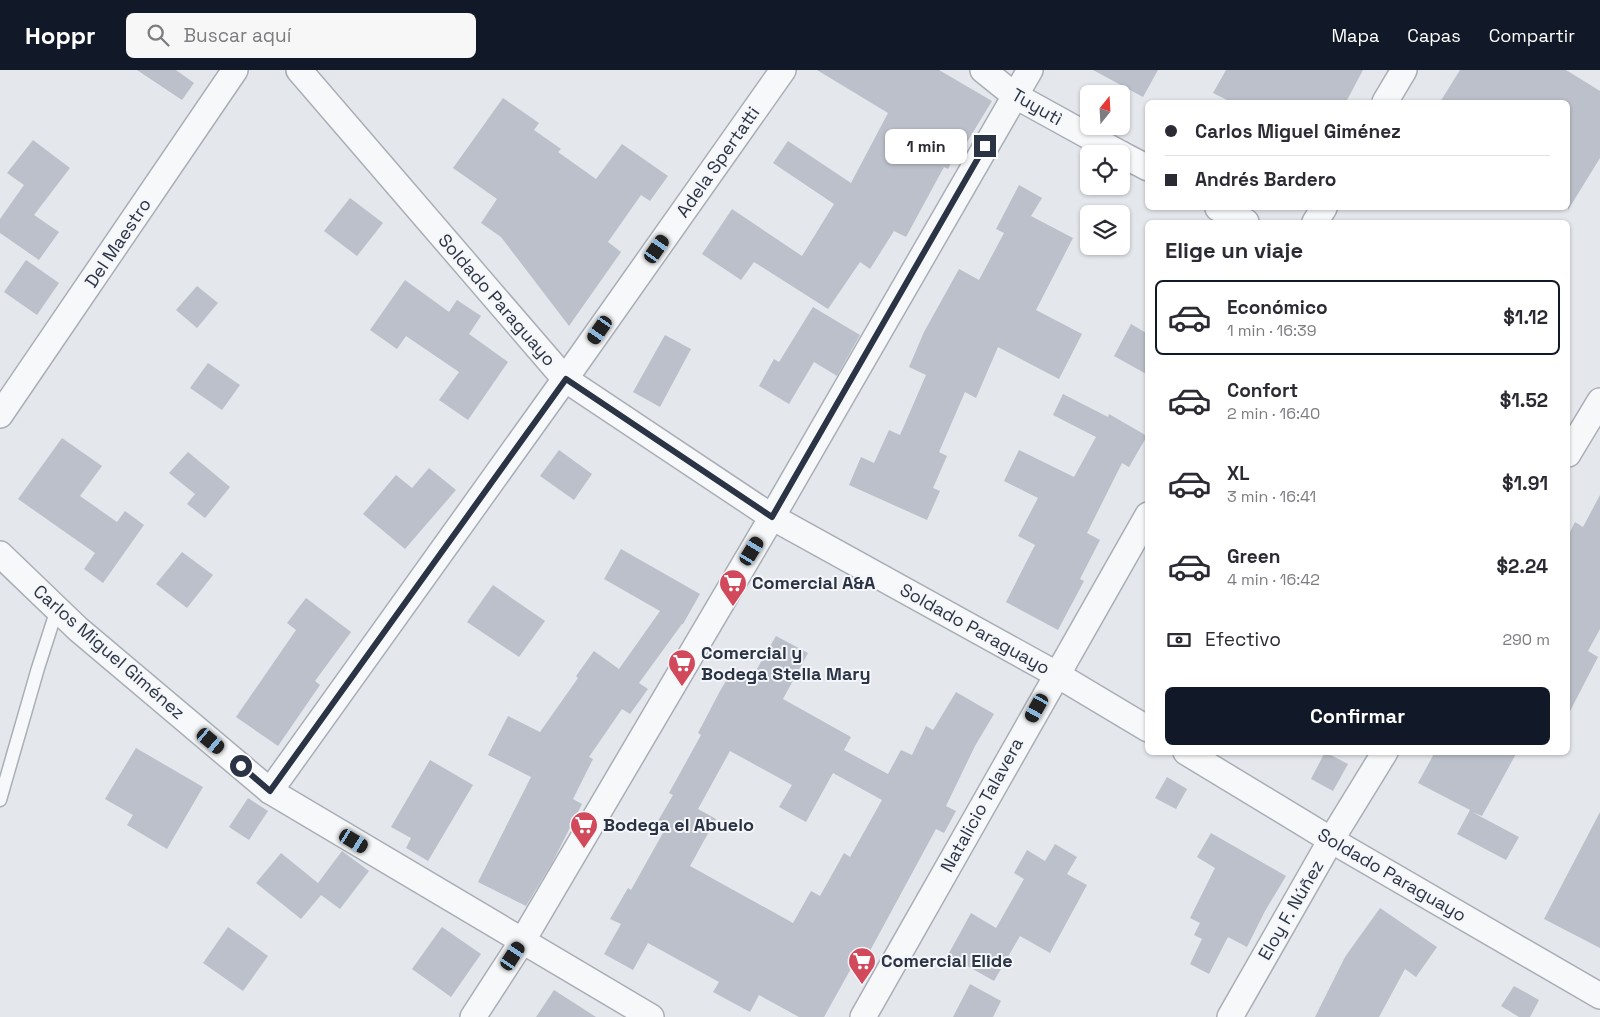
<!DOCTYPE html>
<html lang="es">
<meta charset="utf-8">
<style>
:root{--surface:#fff;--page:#f7f7f7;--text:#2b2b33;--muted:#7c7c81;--line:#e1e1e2;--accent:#111827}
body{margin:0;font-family:"Space Grotesk",sans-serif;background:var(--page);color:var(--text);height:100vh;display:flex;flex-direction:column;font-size:19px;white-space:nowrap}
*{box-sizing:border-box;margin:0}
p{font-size:16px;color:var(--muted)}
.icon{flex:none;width:28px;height:28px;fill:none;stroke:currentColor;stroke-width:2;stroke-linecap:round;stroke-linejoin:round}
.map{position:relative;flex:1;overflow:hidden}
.details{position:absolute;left:1145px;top:150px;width:425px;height:535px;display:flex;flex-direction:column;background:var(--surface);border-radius:8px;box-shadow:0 1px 4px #0004}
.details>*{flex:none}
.top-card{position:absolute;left:1145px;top:30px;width:425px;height:110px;border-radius:8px;box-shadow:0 1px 4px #0004;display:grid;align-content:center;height:110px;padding:0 20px;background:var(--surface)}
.needle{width:32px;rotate:18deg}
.tools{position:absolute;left:1080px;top:15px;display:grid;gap:10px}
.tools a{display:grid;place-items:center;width:50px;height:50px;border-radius:8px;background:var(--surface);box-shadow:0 1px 4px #0004;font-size:25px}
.end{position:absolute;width:22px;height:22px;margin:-11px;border:6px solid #2b3445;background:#fff;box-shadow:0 0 0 2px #fff}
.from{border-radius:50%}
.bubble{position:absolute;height:35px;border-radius:8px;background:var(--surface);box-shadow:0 1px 4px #0004;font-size:16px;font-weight:700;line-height:35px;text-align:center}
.car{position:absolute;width:15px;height:30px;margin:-15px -8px;border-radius:6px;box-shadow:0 0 4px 1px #0007;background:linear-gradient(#222 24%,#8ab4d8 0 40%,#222 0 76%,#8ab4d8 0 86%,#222 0)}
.top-card b{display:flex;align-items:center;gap:18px;height:48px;font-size:19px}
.top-card b+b{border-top:1px solid var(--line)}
.top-card i{width:12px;height:12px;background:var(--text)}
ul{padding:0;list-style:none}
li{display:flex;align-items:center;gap:15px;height:75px;margin:0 10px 8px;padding:0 10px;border:2px solid transparent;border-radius:8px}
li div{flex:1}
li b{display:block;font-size:19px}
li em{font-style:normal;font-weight:700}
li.active{border-color:var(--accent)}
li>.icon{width:45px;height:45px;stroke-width:1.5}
h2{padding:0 20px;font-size:22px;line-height:60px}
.pay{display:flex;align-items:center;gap:12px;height:55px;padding:0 20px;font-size:19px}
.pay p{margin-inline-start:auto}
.action{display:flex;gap:10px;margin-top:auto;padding:10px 20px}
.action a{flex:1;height:58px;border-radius:8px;background:var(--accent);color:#fff;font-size:20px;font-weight:700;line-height:58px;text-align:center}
header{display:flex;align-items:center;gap:30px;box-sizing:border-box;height:70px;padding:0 25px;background:var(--accent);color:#fff}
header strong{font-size:24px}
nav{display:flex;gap:28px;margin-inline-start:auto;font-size:18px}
.search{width:350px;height:45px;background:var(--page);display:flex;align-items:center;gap:12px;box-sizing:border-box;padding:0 18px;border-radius:8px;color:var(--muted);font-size:19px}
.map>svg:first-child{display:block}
.building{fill:#bbc0ca;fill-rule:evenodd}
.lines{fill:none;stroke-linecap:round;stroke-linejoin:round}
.service-casing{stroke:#a9aeb7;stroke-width:15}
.minor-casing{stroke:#a9aeb7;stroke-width:28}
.service{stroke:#f7f8fa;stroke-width:12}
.minor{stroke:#f7f8fa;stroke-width:25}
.route{stroke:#2b3445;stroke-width:6}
.labels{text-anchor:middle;stroke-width:4;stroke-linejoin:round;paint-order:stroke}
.street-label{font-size:18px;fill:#2b3445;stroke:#f4f6f9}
.poi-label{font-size:18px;font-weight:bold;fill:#2b3445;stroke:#f4f6f9;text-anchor:start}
</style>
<header>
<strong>Hoppr</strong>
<div class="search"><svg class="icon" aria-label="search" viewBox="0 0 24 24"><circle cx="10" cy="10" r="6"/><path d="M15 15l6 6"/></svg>Buscar aquí</div>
<nav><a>Mapa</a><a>Capas</a><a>Compartir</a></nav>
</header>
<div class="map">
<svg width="1600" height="947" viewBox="0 0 1600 947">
<rect width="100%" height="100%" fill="#e4e7ec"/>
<g class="building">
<path d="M137,0H176L194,13L182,30Z"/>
<path d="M817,0H939L992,31L967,72L963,70L948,99L944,97L906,167L894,161L870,199L860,192L828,239L754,192L741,210L702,184L732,139L802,186L834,134L773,93L788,71L851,113L888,43Z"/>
<path d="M1093,0H1158L1143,27Z"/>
<path d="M1226,0H1363L1346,32H1231L1213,23Z"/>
<path d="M1460,0H1566L1600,21V88L1568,140V32H1440Z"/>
<path d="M503,28L539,53L534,60L561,79L558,82L596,109L622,74L668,106L650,131L641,125L608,172L621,182L569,256L501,167L481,153L497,129L453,98Z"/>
<path d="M33,70L70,98L34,145L59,162L39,190L0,163V149L24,115L7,103Z"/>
<path d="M1019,115L1042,128L1031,146L1073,168L1036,240L1082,264L1059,309L998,277L976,328L965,322L939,382L947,386L933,418L940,421L927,450L849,415L861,387L874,393L889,360L900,365L926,305L909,297L924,262L959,199L979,210L1004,163L996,159Z"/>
<path d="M350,128L383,153L357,186L324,161Z"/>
<path d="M26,190L59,213L37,245L4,222Z"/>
<path d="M405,210L449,242L457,230L481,246L469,264L508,292L468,350L439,330L459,302L406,266L397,279L370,260Z"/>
<path d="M197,216L218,233L197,258L176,240Z"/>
<path d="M813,237L860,265L837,306L814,292L789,334L759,316L774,289L779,292Z"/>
<path d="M1131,254L1148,264V305L1114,286Z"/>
<path d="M665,265L691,279L660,337L633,322Z"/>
<path d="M208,293L240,315L222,340L190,318Z"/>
<path d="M1063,324L1108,347L1109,344L1147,366L1129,397L1122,393L1087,463L1100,470L1080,509L1084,511L1058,560L1006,532L1035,475L1018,466L1038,428L1004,411L1019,380L1074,407L1096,367L1053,345Z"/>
<path d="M62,368L102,396L80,426L117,452L125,441L144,455L103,513L84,499L95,483L18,429Z"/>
<path d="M559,380L592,404L574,430L540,406Z"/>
<path d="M188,382L230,417L205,448L187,434L195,424L169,403Z"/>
<path d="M429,398L456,420L405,479L363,444L396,405L412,418Z"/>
<path d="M1600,425V559L1588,581L1598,587L1568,645V466L1575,452L1583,457Z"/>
<path d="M621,479L700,524L683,554H682L639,613L648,619L630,644L622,639L589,687L593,689L573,729L582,734L552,793L526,836L478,812L531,707L488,685L508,646L540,662L578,608L576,606L594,581L619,599L660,541L604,509Z"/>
<path d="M182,482L213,505L187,538L156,514Z"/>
<path d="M493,515L545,551L519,587L467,552Z"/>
<path d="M306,528L351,562L315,611L320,615L278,676L236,647L296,560L287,553Z"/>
<path d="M776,566L808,583L783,629L851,667L844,680L888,704L901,680L912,685L926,656L933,660L956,622L994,644L975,676L946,736L956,741L944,763L936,759L865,890L858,886L824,947H799L759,925L750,942L713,922L719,912L648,873L633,900L604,884L621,854L610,849L628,818L631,820L664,761L655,756L673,725L669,723L701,665L698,663L720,621L732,601L750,611ZM730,681L792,715L779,737L806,752L833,703L882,730L850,787L844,783L820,826L811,821L793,853L690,796L716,749L698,739Z"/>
<path d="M136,678L203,717L167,779L127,755L133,745L105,729Z"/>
<path d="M1325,682L1348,694L1333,721L1311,709Z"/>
<path d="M1435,682H1517L1482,746L1472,742L1519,767L1506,790L1457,764L1470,740L1418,713Z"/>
<path d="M430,690L473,715L428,791L406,778L411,768L391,757Z"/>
<path d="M1167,707L1187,719L1176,739L1155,728Z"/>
<path d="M248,728L268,741L249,770L229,757Z"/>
<path d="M1600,742V878L1544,849Z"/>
<path d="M1211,763L1286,806L1265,841L1247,877L1228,867L1209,904L1190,894L1202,869L1194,865L1200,853L1190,848L1215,798L1197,787Z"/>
<path d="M1055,774L1077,787L1067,804L1087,815L1050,883L1020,866L994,911L948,885L971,843L996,858L1024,809L1014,803L1027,780L1045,791Z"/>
<path d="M342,781L369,801L340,839L321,825L301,849L256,813L281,783L318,813Z"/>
<path d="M1380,838L1437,877L1416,907L1405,899L1379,947H1315L1345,887Z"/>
<path d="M228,857L268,886L243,921L203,893Z"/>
<path d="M442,857L481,884L451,927L412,899Z"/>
<path d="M970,914L1001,931L993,947H953Z"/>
<path d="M1514,916L1539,930L1530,947H1519L1501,936Z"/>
<path d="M554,920L596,947H536Z"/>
</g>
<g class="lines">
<g class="service-casing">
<path id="service" d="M0,730L38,598L57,539"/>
</g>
<g class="minor-casing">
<g id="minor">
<path d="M299,0L565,309L772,447L1056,604L1148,659"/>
<path d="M983,0L1014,25L1121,84"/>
<path d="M1385,32L1404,0"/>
<path d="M1121,84L1148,98"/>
<path d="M1218,138L1246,152"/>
<path d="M1315,152L1324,138"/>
<path d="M0,345L235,0"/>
<path d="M1568,384L1600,331"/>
<path d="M0,484L78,559L270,721L651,947"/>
<path d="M1186,682L1331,770L1600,926"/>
<path d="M270,721L565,309L783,0"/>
<path d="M473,947L523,870L772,447L1030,0"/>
<path d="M863,947L1148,445"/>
<path d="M1230,947L1331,770L1385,682"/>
</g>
</g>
<use href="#service" class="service"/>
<use href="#minor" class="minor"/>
</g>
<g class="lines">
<path class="route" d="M241,696L270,721L566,309L772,447L985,76"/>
</g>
<defs>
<g id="supermarket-pin" transform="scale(1.4375)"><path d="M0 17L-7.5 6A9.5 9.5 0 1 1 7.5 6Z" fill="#d1495b" stroke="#f4f6f9"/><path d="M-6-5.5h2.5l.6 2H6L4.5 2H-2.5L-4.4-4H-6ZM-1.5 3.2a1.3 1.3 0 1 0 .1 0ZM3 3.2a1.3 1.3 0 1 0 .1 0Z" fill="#fff"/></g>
</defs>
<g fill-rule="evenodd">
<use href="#supermarket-pin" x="733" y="513"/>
<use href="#supermarket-pin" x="682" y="593"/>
<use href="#supermarket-pin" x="584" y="755"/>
<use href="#supermarket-pin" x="862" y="891"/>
</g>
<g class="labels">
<g class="street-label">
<text transform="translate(1037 37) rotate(30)" y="6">Tuyutì</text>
<text transform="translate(718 92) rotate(-55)" y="6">Adela Spertatti</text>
<text transform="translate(118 173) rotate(-56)" y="6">Del Maestro</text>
<text transform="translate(497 230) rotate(49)" y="6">Soldado Paraguayo</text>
<text transform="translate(975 559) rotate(29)" y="6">Soldado Paraguayo</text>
<text transform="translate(109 582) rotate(41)" y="6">Carlos Miguel Giménez</text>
<text transform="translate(982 735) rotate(-61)" y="6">Natalicio Talavera</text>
<text transform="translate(1392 805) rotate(30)" y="6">Soldado Paraguayo</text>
<text transform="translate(1291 840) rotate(-60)" y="6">Eloy F. Núñez</text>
</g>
<g class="poi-label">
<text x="752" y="519">Comercial A&amp;A</text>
<text x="701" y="589">Comercial y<tspan x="701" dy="21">Bodega Stella Mary</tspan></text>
<text x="603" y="761">Bodega el Abuelo</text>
<text x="881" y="897">Comercial Elide</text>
</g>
</g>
</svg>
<div class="tools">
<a><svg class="needle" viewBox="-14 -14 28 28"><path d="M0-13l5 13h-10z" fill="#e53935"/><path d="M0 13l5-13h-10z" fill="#7c7c81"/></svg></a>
<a><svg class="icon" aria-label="locate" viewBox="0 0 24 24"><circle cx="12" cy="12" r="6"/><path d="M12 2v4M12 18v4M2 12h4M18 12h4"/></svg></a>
<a><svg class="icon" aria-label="layers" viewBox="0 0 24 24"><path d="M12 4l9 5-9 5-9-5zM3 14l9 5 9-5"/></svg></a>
</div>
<i class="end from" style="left:241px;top:696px"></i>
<i class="end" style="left:985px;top:76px"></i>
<div class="bubble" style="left:885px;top:59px;width:82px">1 min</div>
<i class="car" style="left:657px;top:179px;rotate:35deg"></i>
<i class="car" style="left:600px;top:260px;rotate:215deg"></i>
<i class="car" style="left:752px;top:481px;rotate:31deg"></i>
<i class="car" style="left:1037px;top:638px;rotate:209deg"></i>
<i class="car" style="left:211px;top:671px;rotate:130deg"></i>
<i class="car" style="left:354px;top:771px;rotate:121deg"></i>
<i class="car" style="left:513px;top:886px;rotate:33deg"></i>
<div class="top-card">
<b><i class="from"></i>Carlos Miguel Giménez</b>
<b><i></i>Andrés Bardero</b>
</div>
<section class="details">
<h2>Elige un viaje</h2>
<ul>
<li class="active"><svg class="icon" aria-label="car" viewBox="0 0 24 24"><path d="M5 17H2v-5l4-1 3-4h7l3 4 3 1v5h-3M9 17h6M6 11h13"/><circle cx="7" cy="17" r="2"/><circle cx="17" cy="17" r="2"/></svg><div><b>Económico</b><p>1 min · 16:39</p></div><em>$1.12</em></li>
<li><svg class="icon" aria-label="car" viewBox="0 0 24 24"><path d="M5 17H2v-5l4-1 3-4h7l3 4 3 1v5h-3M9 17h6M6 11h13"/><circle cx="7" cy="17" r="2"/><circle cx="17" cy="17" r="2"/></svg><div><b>Confort</b><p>2 min · 16:40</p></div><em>$1.52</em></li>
<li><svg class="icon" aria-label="car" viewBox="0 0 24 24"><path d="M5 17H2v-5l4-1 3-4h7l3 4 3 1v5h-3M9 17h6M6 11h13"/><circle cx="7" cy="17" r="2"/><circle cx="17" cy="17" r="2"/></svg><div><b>XL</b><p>3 min · 16:41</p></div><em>$1.91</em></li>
<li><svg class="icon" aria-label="car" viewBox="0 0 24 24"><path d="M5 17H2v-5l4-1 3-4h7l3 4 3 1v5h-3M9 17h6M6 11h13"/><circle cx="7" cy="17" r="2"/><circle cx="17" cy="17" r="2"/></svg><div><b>Green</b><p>4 min · 16:42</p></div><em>$2.24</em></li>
</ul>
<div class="pay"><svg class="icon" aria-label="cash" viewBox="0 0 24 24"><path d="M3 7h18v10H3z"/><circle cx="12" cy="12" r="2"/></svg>Efectivo<p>290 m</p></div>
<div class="action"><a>Confirmar</a></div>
</section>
</div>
